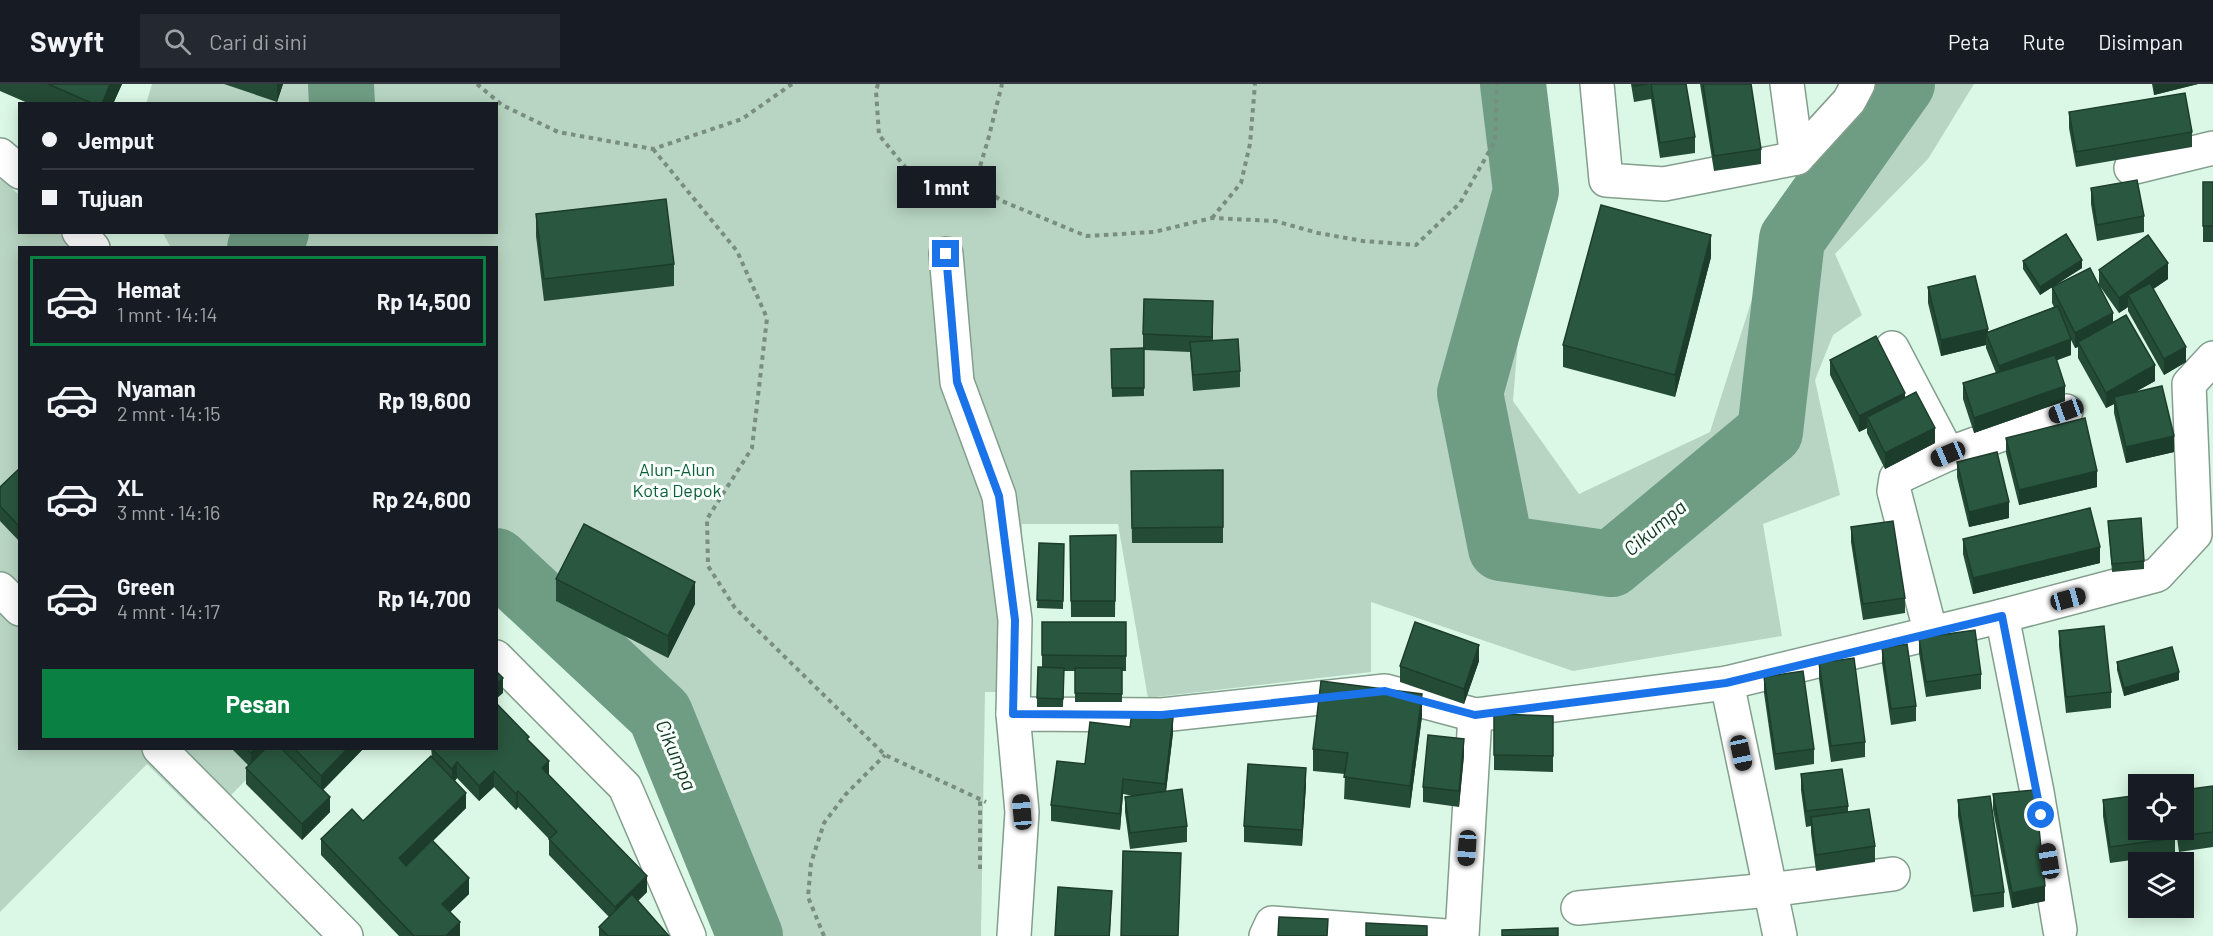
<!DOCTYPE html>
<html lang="id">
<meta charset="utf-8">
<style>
:root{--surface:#171b24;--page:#242831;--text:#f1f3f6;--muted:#9ea1a6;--line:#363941;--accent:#0b8043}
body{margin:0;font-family:Barlow,sans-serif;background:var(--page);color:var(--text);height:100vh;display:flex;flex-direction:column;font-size:22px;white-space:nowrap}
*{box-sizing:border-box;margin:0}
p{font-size:20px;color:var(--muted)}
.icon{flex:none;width:33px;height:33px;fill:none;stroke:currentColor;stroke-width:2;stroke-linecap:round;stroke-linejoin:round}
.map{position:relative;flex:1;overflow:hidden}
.panel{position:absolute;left:18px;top:162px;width:480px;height:504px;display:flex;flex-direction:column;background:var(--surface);border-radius:0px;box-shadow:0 3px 15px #0003}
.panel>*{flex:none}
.guide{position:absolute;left:18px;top:18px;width:480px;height:132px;border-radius:0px;box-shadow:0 3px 15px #0003;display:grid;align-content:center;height:132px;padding:0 24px;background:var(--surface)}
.controls{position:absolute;left:2128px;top:690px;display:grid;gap:12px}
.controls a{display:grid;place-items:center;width:66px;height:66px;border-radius:0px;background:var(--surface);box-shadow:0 3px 15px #0003;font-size:30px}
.end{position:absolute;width:27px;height:27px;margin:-14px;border:8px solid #1a73e8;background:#fff;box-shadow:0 0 0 3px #fff}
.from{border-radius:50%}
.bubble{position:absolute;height:42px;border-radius:0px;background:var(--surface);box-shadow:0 3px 15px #0003;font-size:20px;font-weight:700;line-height:42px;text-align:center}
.car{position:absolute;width:18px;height:36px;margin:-18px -9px;border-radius:8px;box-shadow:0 0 4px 2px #0007;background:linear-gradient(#222 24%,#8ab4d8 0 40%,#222 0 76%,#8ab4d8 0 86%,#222 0)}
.guide b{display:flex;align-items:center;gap:21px;height:57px;font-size:22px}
.guide b+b{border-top:2px solid var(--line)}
.guide i{width:15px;height:15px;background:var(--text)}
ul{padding:10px 0 0;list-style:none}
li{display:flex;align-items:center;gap:18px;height:90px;margin:0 12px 9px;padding:0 12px;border:3px solid transparent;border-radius:0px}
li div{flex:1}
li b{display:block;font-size:22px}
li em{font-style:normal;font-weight:700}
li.current{border-color:var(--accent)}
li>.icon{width:54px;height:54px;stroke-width:1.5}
.cta{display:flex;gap:12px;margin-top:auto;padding:12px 24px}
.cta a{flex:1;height:69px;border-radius:0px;background:var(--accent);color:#fff;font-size:24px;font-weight:700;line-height:69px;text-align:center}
header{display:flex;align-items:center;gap:36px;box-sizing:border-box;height:84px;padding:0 30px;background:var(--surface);border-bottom:2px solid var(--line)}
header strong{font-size:28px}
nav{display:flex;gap:33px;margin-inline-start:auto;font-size:21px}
.search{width:420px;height:54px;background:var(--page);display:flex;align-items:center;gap:15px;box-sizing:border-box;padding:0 21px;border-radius:0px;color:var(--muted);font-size:22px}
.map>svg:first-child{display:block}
.green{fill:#b8d5c3}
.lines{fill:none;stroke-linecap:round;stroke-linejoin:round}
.river{stroke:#6f9d83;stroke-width:66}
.street-casing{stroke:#839e8d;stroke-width:36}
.path{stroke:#798d80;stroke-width:4;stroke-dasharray:4.5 4.5;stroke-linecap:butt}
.street{stroke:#fff;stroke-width:33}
.wall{fill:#244b36}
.shaded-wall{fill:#1d3d2c}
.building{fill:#2a573f;stroke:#1d3d2c;stroke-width:1.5}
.route{stroke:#1a73e8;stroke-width:8}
.labels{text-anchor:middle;stroke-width:6;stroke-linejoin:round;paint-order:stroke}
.park-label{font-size:18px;fill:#0c5e3b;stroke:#f9fffb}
.water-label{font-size:20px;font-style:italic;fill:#0f3623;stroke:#f9fffb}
</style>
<header>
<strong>Swyft</strong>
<div class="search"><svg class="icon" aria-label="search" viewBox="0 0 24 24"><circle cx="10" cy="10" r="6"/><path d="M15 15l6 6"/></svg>Cari di sini</div>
<nav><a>Peta</a><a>Rute</a><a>Disimpan</a></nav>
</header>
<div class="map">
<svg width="2213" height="852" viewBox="0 0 2213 852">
<rect width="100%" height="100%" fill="#dbf8e6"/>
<g class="green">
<path d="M152,0H1539L1513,317L1579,410L1710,348L1764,177L1874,0H1974L1928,75L1835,170L1862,231L1833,251L1815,296L1840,411L1763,440L1782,552L1573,587L1371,518V588L1148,614L1118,440H1022L1023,608H985L981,852H743L652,633L497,467L496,164H171L163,149L496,148V20H146Z"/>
<path d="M0,93L19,111L20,148L59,149L75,163L20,164V664L277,665L205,737L147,680L0,828Z"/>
</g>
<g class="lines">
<g class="river">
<path d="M341,0L342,20"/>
<path d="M1513,0L1526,107L1470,309L1501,464L1611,480L1770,348L1792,155L1902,0"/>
<path d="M260,164L276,148"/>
<path d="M496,477L660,630L750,852"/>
</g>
<g class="street-casing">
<g id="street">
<path d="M1597,0L1606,96L1664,100L1797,74L1849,17L1858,0"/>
<path d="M1787,0L1797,74"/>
<path d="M0,71L20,88"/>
<path d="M2131,84L2213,64"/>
<path d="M79,148L93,164"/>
<path d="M946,170L957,298L999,412L1015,536L1013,630"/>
<path d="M1892,264L1948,370L1896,394L1894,407L1931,550"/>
<path d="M1948,370L2066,327"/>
<path d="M0,505L20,525"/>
<path d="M2002,532L2037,708L2060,846"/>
<path d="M496,573L625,703L689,852"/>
<path d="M1727,599L1780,852"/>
<path d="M159,664L346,852"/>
<path d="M1578,824L1769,806L1893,790"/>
<path d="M1014,852L1022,728L1013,630L1162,631L1385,607L1475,631L1727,599L2002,532L2157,491L2195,450L2189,300L2213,274"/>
<path d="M1266,852L1272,839L1446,852"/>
<path d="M1462,852L1475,631"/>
</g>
</g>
<g class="path">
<path d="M477,0L502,21L558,48L653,65L742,35L792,0"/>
<path d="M878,0L876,7L879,51L906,84L975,99L1002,117L1086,152L1154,148L1212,134L1275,137L1318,149L1363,157L1416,161L1460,119L1495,57L1497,0"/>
<path d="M653,65L737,167L767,234L752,364L707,435L708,482L735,524L885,671L986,718"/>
<path d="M975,99L988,56L1002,0"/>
<path d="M1212,134L1241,99L1250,60L1255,0"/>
<path d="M980,785V716"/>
<path d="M824,852L808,813L811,779L824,739L846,710L885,671"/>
</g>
<use href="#street" class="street"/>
</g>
<g class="wall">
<path d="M0,0H122L113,20H30L0,7Z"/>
<path d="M224,0H283L277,18Z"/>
<path d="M1631,0H1686L1695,53V69L1660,74L1651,15L1634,18Z"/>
<path d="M1700,0H1751L1761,65V80L1714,87Z"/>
<path d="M2152,0H2198L2154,11Z"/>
<path d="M2069,28L2192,48V63L2076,83L2069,44Z"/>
<rect x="2203" y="98" width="10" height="60"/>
<path d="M2091,104L2144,132V148L2097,157L2091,120Z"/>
<path d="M536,130L674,180V202L544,217L536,152Z"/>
<path d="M1711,173L1675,313L1563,283V261Z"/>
<path d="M2023,177L2082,184L2052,203L2113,238L2155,297L2135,308L2174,368L2126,379L2114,329V320L2106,324L2078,274V263L2075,264L2071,256V271L2056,276L2065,317L1974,349L1963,315V299L1996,289L1986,264V261L1941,272L1928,219V203L1988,248L2054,223L2052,219V203L2040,211L2023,185Z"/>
<path d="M2099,186L2168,195L2153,205L2186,278L2164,291L2128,227V223L2119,229L2099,201Z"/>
<path d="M1213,217V257L1240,287V303L1193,307L1190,268L1144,266V312L1112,313L1111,265L1143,264V250Z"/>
<path d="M1830,276L1905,313L1935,359L1885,385L1867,349V344L1859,348L1830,291Z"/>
<path d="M2006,354L2097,403L2019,421L2006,369Z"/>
<path d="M1957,378L2009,434L1969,443L1957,393Z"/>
<path d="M20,384V458L0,437V403Z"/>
<path d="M1223,386V459H1132L1131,387Z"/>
<path d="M2108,437L2144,477V485L2112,488Z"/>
<path d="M1851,443L1905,514V529L1863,536L1851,458Z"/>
<path d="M1116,451L1115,533H1071L1070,452Z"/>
<path d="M1963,455L2100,479L1973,510L1963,470Z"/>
<path d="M1039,459L1064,460L1063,525L1037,524Z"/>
<path d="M556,495L695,520L668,574L556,517Z"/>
<path d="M1042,538H1126V587H1122V618H1075V587H1064L1063,623H1037V614L1042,584Z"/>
<path d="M2059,547L2111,608V624L2066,629L2059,562Z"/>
<path d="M1919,554L1981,590V605L1926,613L1919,569Z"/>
<path d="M1882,564L1916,622V637L1891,641L1882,579Z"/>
<path d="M1479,577L1464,620L1400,598V582Z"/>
<path d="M2117,578L2179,596L2124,612L2117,586Z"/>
<path d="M1819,579L1865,658V673L1831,678L1819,595Z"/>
<path d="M1764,593L1814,665V680L1775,686L1764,609Z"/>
<path d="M1494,630L1553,632V688L1494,686Z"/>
<path d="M1422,632L1410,724L1344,715L1345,690L1313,687V665Z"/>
<path d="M1173,649L1166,708L1187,742V758L1130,765L1125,728V713L1133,712L1123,710L1120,746L1051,737V721L1085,680Z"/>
<path d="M529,657L549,691L647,808L638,817L669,852H599V843L609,833L549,771V755L518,723L516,726L494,703L479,717L457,694L455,697L466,724L433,757L469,810L450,828L460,852H399L321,771V755L363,737L432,673L431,664H496Z"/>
<path d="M231,664H281L283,667V664H364L323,706L330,728L302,756L246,700V684L249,682Z"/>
<path d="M1464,671L1459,723L1423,718V703Z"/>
<path d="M1801,690L1848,722V728L1875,762V778L1816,787L1811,749V742L1806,743L1801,706Z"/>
<path d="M1306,700L1302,762L1244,758V742Z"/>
<path d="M2213,702V763L2179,768L2176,746H2184Z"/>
<path d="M1993,710L2045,817L2012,824L1993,726Z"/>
<path d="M1958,716L2004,808V823L1973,828L1958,732Z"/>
<path d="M2103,716L2175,754V770L2110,779L2103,732Z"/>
</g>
<g class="shaded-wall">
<path d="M110,0H122L113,20H102Z"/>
<path d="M277,0H283L277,18Z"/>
<path d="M2154,0H2198L2154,11Z"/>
<path d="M1711,151V173L1675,313V291Z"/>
<path d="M2082,176V184L2040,211V203Z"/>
<path d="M2168,179V195L2133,219L2128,211V223L2119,229V214Z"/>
<path d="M2113,229V245L2078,258V263L2075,264V249Z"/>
<path d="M1988,245V252L1986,249V261L1941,272V256Z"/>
<path d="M2071,255V271L1999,298V282Z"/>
<path d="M2186,263V278L2164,291V275Z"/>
<path d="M2155,281V297L2116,319L2114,313V320L2106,324V309Z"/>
<path d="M2065,302V317L1974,349V334Z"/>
<path d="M1905,309V324L1867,333V344L1859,348V332Z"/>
<path d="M1935,344V359L1885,385V369Z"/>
<path d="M2174,352V368L2126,379V363Z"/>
<path d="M2097,387V403L2019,421V406Z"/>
<path d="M2009,418V434L1969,443V428Z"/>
<path d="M2100,463V479L1973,510V494Z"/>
<path d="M695,498V520L668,574V552Z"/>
<path d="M1479,561V577L1464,620V605Z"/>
<path d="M2179,588V596L2124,612V604Z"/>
<path d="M503,594V609L496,615V600Z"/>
<path d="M1422,610V632L1410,724V702Z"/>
<path d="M1173,634V649L1165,715V700Z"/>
<path d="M1464,655V671L1459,723V707Z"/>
<path d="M255,664H270L251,684V669Z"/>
<path d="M348,664H364L321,708V692Z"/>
<path d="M549,677V693L542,684Z"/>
<path d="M457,678V694L452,700V685Z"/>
<path d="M1306,684V700L1302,762V746Z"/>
<path d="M494,687V703L479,717V702Z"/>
<path d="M1123,695V710L1120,746V730Z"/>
<path d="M518,707V723L516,726V710Z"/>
<path d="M466,709V724L399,790V774Z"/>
<path d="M330,713V728L302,756V740Z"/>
<path d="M647,792V808L615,839V823Z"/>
<path d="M469,794V810L442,836V820Z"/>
<path d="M2045,802V817L2012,824V809Z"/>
<path d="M1112,807L1110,852H1109Z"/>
<path d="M460,838V852H446Z"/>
</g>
<g class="building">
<path d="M48,0H110L102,20H94Z"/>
<path d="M1633,0H1648L1634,2Z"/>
<path d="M1651,0H1686L1695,53L1660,59Z"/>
<path d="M1703,0H1751L1761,65L1714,72Z"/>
<path d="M2185,9L2192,48L2076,68L2069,28Z"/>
<path d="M2137,96L2144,132L2097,141L2091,104Z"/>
<rect x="2203" y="98" width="10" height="44"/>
<path d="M666,115L674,180L544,195L536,130Z"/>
<path d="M1601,121L1711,151L1675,291L1563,261Z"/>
<path d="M2066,150L2082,176L2040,203L2023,177Z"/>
<path d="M2148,151L2168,179L2119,214L2099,186Z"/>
<path d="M2090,184L2113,229L2075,249L2052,203Z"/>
<path d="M1975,192L1988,245L1941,256L1928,203Z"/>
<path d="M2150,199L2186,263L2164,275L2128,211Z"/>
<path d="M1144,215L1213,217L1212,253L1143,250Z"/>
<path d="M2058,222L2071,255L1999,282L1986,249Z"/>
<path d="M2126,231L2155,281L2106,309L2078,258Z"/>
<path d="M1876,252L1905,309L1859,332L1830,276Z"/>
<path d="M1238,255L1240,287L1193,291L1190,258Z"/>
<path d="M1144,264V304H1112L1111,265Z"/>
<path d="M2055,271L2065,302L1974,334L1963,299Z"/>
<path d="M2162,302L2174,352L2126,363L2114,313Z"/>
<path d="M1916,308L1935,344L1885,369L1867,333Z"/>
<path d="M2085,334L2097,387L2019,406L2006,354Z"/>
<path d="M1997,368L2009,418L1969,428L1957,378Z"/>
<path d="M20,384V443L0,422V403Z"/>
<path d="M1223,386V443L1132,444L1131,387Z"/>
<path d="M2090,424L2100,463L1973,494L1963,455Z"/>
<path d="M2141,434L2144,477L2112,480L2108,437Z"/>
<path d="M1893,437L1905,514L1863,520L1851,443Z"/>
<path d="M584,440L695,498L668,552L556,495Z"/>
<path d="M1116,451L1115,517H1071L1070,452Z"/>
<path d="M1039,459L1064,460L1063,517L1037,516Z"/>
<path d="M1042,538H1126V572L1042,571Z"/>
<path d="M1415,538L1479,561L1464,605L1400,582Z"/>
<path d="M2104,542L2111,608L2066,613L2059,547Z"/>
<path d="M1975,546L1981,590L1926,598L1919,554Z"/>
<path d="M1907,560L1916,622L1891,625L1882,564Z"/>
<path d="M2172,563L2179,588L2124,604L2117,578Z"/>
<path d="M1854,574L1865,658L1831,662L1819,579Z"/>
<path d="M1038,583L1064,584L1063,615L1037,614Z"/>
<path d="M1075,584H1122V610L1075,609Z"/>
<path d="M496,587L503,594L496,600Z"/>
<path d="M1803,587L1814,665L1775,670L1764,593Z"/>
<path d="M1321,597L1422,610L1410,702L1344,693L1348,669L1313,665Z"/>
<path d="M496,619L529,653L527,655L549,677L542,684L647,792L615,823L549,755L557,748L518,707L516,710L494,687L479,702L457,678L452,685L432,665L496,664Z"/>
<path d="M1132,628L1173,634L1165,700L1123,695L1120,730L1051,721L1057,677L1085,680L1090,638L1130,643Z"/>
<path d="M1494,630L1553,632V672L1494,671Z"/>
<path d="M1428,651L1464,655L1459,707L1423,703Z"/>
<path d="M246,664H255L251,669Z"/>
<path d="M266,664H281L330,713L302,740L246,684Z"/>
<path d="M294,664H348L321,692Z"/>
<path d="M431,672L466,709L399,774L406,782L432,756L469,794L442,820L460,838L446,852H414L321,755L352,725L363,737Z"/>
<path d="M1248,680L1306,684L1302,746L1244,742Z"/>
<path d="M1842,685L1848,722L1806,727L1801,690Z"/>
<path d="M2213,702V748L2179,752L2178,746H2184V706Z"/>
<path d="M1182,705L1187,742L1130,749L1125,713Z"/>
<path d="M2035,706L2045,802L2012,809L1993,710Z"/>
<path d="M2139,711V746H2174L2175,754L2110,763L2103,716Z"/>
<path d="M1990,712L2004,808L1973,812L1958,716Z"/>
<path d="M1869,725L1875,762L1816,771L1811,733Z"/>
<path d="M1123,767L1181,769L1178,852H1121Z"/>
<path d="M1058,803L1112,807L1109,852H1055Z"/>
<path d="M632,810L669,852H608L599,843Z"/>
<path d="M1279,833L1328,835L1327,852H1278Z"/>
<path d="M1366,839L1427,842V852H1366Z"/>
<path d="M1558,844V852H1502V846Z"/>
</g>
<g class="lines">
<path class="route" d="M946,170L957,298L999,412L1015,536L1013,630L1162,631L1385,607L1475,631L1726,599L2002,532L2041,731"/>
</g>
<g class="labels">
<g class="park-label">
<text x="677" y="392">Alun-Alun<tspan x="677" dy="21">Kota Depok</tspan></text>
</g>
<g class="water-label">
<text transform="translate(1655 444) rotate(-40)" y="7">Cikumpa</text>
<text transform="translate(676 671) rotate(67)" y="7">Cikumpa</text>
</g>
</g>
</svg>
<div class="controls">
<a><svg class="icon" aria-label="locate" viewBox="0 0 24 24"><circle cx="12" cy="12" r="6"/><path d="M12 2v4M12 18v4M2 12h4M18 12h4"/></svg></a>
<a><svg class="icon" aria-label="layers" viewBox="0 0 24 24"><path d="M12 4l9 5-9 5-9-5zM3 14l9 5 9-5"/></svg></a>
</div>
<i class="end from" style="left:2041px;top:731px"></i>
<i class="end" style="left:946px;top:170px"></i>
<div class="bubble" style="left:897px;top:82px;width:99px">1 mnt</div>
<i class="car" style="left:2066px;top:327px;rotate:250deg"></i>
<i class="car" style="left:1948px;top:370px;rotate:247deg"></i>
<i class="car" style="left:2068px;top:515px;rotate:75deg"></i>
<i class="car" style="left:1741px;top:669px;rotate:168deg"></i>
<i class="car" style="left:1022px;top:728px;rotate:355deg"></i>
<i class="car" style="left:1467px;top:764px;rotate:184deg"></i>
<i class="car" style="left:2049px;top:777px;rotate:351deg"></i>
<div class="guide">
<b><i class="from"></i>Jemput</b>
<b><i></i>Tujuan</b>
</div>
<section class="panel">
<ul>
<li class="current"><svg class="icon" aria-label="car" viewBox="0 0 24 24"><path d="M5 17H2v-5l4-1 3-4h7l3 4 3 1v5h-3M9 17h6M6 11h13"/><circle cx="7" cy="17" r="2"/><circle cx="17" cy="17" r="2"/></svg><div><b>Hemat</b><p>1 mnt · 14:14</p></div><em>Rp 14,500</em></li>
<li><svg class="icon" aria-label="car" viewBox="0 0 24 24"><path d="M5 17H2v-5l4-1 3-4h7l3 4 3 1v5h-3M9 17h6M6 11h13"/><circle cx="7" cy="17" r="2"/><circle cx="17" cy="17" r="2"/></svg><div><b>Nyaman</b><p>2 mnt · 14:15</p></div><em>Rp 19,600</em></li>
<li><svg class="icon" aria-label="car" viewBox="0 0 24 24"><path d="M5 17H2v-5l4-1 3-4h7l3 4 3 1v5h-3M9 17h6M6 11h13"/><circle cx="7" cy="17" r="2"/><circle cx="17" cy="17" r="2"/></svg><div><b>XL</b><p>3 mnt · 14:16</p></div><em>Rp 24,600</em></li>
<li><svg class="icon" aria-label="car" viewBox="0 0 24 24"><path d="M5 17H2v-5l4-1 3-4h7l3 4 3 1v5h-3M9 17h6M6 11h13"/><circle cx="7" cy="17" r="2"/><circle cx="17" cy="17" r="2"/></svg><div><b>Green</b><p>4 mnt · 14:17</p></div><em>Rp 14,700</em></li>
</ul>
<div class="cta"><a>Pesan</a></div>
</section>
</div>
